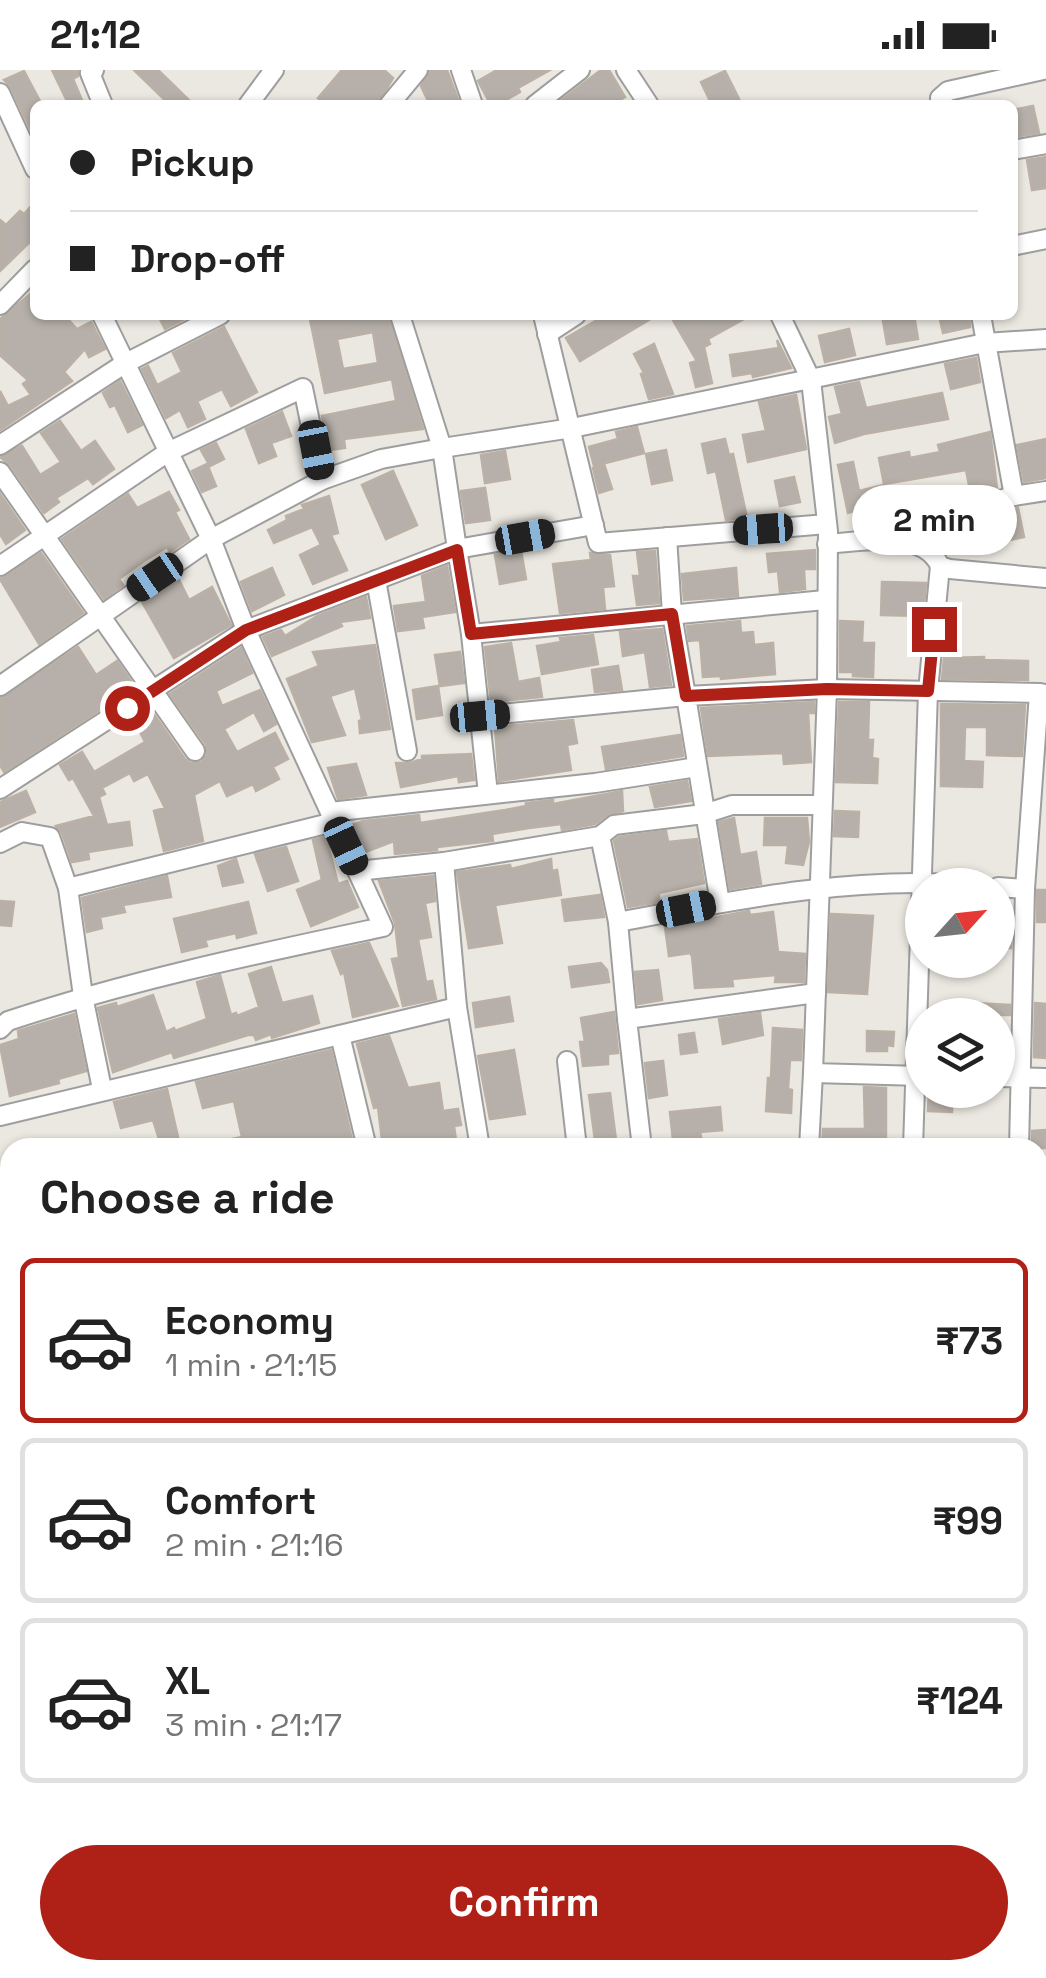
<!DOCTYPE html>
<meta charset="utf-8">
<style>
:root{--surface:#fff;--page:#f6f6f6;--text:#222;--muted:#767676;--line:#e0e0e0;--accent:#af2016}
body{margin:0;font-family:"Space Grotesk",sans-serif;background:var(--page);color:var(--text);height:100vh;display:flex;flex-direction:column;font-size:38px;white-space:nowrap}
*{box-sizing:border-box;margin:0}
p{font-size:32px;color:var(--muted)}
.icon{flex:none;width:55px;height:55px;fill:none;stroke:currentColor;stroke-width:2;stroke-linecap:round;stroke-linejoin:round}
.map{position:relative;flex:1;overflow:hidden}
.details{position:absolute;left:0px;top:1068px;width:1048px;height:842px;display:flex;flex-direction:column;background:var(--surface);border-radius:30px 30px 0 0;box-shadow:0 2px 8px #0004}
.details>*{flex:none}
.hud{position:absolute;left:30px;top:30px;width:988px;height:220px;border-radius:15px;box-shadow:0 2px 8px #0004;display:grid;align-content:center;height:220px;padding:0 40px;background:var(--surface)}
.needle{width:65px;rotate:63deg}
.buttons{position:absolute;left:905px;top:798px;display:grid;gap:20px}
.buttons a{display:grid;place-items:center;width:110px;height:110px;border-radius:50%;background:var(--surface);box-shadow:0 2px 8px #0004;font-size:50px}
.end{position:absolute;width:45px;height:45px;margin:-22px;border:12px solid #af2016;background:#fff;box-shadow:0 0 0 5px #fff}
.from{border-radius:50%}
.bubble{position:absolute;height:70px;border-radius:35px;background:var(--surface);box-shadow:0 2px 8px #0004;font-size:32px;font-weight:700;line-height:70px;text-align:center}
.car{position:absolute;width:30px;height:60px;margin:-30px -15px;border-radius:12px;box-shadow:0 0 8px 2px #0007;background:linear-gradient(#222 24%,#8ab4d8 0 40%,#222 0 76%,#8ab4d8 0 86%,#222 0)}
.hud b{display:flex;align-items:center;gap:35px;height:95px;font-size:38px}
.hud b+b{border-top:2px solid var(--line)}
.hud i{width:25px;height:25px;background:var(--text)}
ul{padding:0;list-style:none}
li{display:flex;align-items:center;gap:30px;height:165px;margin:0 20px 15px;padding:0 20px;border:5px solid var(--line);border-radius:15px}
li div{flex:1}
li b{display:block;font-size:38px}
li em{font-style:normal;font-weight:700}
li.active{border-color:var(--accent)}
li>.icon{width:90px;height:90px;stroke-width:1.5}
h2{padding:0 40px;font-size:45px;line-height:120px}
.action{display:flex;gap:20px;margin-top:auto;padding:20px 40px}
.action a{flex:1;height:115px;border-radius:60px;background:var(--accent);color:#fff;font-size:40px;font-weight:700;line-height:115px;text-align:center}
.status{display:flex;justify-content:space-between;align-items:center;height:70px;padding:0 50px;background:var(--surface);direction:ltr}
.status svg{height:28px;fill:currentColor}
.map>svg:first-child{display:block}
.building{fill:#b7b0aa;stroke:#bbb0a5;stroke-width:2.5;fill-rule:evenodd}
.lines{fill:none;stroke-linecap:round;stroke-linejoin:round}
.street-casing{stroke:#9e9e9e;stroke-width:22}
.street{stroke:#fff;stroke-width:18}
.route{stroke:#af2016;stroke-width:12}
</style>
<div class="status"><b>21:12</b><svg viewBox="0 0 49 12"><path d="M0 12V9h3v3zM5 12V6h3v6zM10 12V3h3v9zM15 12V0h3v12zM26 1h20v11H26zM47 4h2v5h-2z"/></svg></div>
<div class="map">
<svg width="1046" height="1908" viewBox="0 0 1046 1908">
<rect width="100%" height="100%" fill="#ebe8e1"/>
<g class="building">
<path d="M52,0H78V6L73,9L84,35H69Z"/>
<path d="M134,0H158L194,35H170Z"/>
<path d="M342,0H384L393,8L377,35L367,29L362,35H327L318,28Z"/>
<path d="M430,0H447L460,35H430L421,16Z"/>
<path d="M497,0H550L518,18L520,22L497,35H491L478,11Z"/>
<path d="M601,0H609L625,27L611,35H555Z"/>
<path d="M24,1L42,35H35V69L11,18L4,10Z"/>
<path d="M725,1L739,29L726,35H712L701,12Z"/>
<path d="M1033,36L1039,63L1012,67V40Z"/>
<path d="M1046,87V118L1032,120L1027,90Z"/>
<path d="M35,132V167L0,201V150L6,155L20,141L24,144Z"/>
<path d="M35,220V245H64L77,259L91,252L105,279L89,287L85,279L64,302L72,311L0,360V321L8,336L31,325L23,314L28,310L0,285V249Z"/>
<path d="M158,245H187L188,247L165,259Z"/>
<path d="M329,245H388L423,359L344,369L345,378L329,380L322,346L396,331L392,309L325,323L310,249ZM373,262L378,293L343,299L337,269Z"/>
<path d="M606,245H657L580,291L566,268Z"/>
<path d="M670,245H751L708,269L710,274L704,277L712,313L696,317L690,293L697,291Z"/>
<path d="M882,245H914L918,269L887,274Z"/>
<path d="M939,245H969L970,257L943,263Z"/>
<path d="M224,257L257,322L231,336L222,319L197,331L205,349L188,357L180,340L166,348L142,299L148,296L157,315L182,302L173,283Z"/>
<path d="M849,259L855,285L825,292L819,266Z"/>
<path d="M777,270L791,298L753,307L752,303L733,306L730,285L779,278Z"/>
<path d="M654,274L673,324L649,329L641,304L644,303L634,284Z"/>
<path d="M976,288L980,312L951,319L945,294Z"/>
<path d="M120,311L142,355L128,362L115,335L110,337L103,323Z"/>
<path d="M859,312L866,338L942,323L948,349L864,364L835,373L829,347L842,344L835,317Z"/>
<path d="M796,325L806,379L748,392L743,365L766,361L759,332Z"/>
<path d="M282,342L291,366L271,373L276,386L259,393L246,359Z"/>
<path d="M60,351L81,381L95,371L114,399L93,414L88,408L56,428L59,432L44,443L10,395L0,387L22,376L40,405L61,392L41,363Z"/>
<path d="M637,357L644,383L594,396L589,377L618,369L616,362Z"/>
<path d="M990,362L997,418L971,425L966,400L884,414L879,388L909,382L910,388L940,382L938,375Z"/>
<path d="M725,369L729,385L733,384L747,448L726,450L716,401L708,403L702,374Z"/>
<path d="M1046,369V408L1024,412L1017,375Z"/>
<path d="M216,373L224,389L210,396L201,380Z"/>
<path d="M666,380L672,410L652,414L646,384Z"/>
<path d="M505,381L510,409L485,413L481,385Z"/>
<path d="M853,392L859,421L883,415L887,431L848,443L838,395Z"/>
<path d="M207,394L216,416L202,422L192,401Z"/>
<path d="M604,394L612,419L599,423L593,398Z"/>
<path d="M393,401L417,455L386,469L362,415Z"/>
<path d="M794,407L800,432L780,436L775,411Z"/>
<path d="M485,418L490,450L466,453L461,421Z"/>
<path d="M169,422L179,440L175,442L189,469L170,482L167,477L144,491L119,509L123,515L104,529L62,469L128,424L137,438Z"/>
<path d="M0,424L25,460L6,474L0,464Z"/>
<path d="M329,426L338,463L331,465L347,500L313,514L300,485L321,475L312,457L274,473L268,460L287,450L286,446L304,439L302,435Z"/>
<path d="M1018,438L1024,467L982,476L976,449Z"/>
<path d="M815,480V499H804L805,519L780,522L778,501L769,502L767,484Z"/>
<path d="M521,481L526,509L500,514L495,485Z"/>
<path d="M655,481L659,533L637,535L633,506H640L637,482Z"/>
<path d="M41,483L83,543L39,574L0,509Z"/>
<path d="M590,483L610,485L614,516L603,517L605,539L560,543L553,494L591,490Z"/>
<path d="M447,496L455,542L422,547L424,558L398,561L394,536L426,532L422,506Z"/>
<path d="M272,498L284,525L252,541L241,512Z"/>
<path d="M736,498L738,526L684,530L682,504Z"/>
<path d="M178,508L189,530L212,517L231,555L174,588L142,532Z"/>
<path d="M882,512L926,513L923,546L881,545Z"/>
<path d="M366,527L370,548L340,552L342,556L272,586L263,567L281,560L285,566L317,546Z"/>
<path d="M740,551L741,563L753,562L754,575L773,573L775,604L721,609V606L703,607L700,570L689,571L687,556Z"/>
<path d="M840,551L863,552L862,573H874L873,607L853,606V602H840Z"/>
<path d="M662,559L671,615L650,617L645,582L623,586L620,562Z"/>
<path d="M593,565L598,594L542,604L537,576L561,572L560,568Z"/>
<path d="M511,573L518,612L539,608L542,627L491,632L485,577Z"/>
<path d="M375,575L390,659L360,663L359,651L362,650L355,618L330,626L345,665L312,672L287,609L319,596L313,582Z"/>
<path d="M78,577L96,605L117,591L135,617L4,702L0,695V628Z"/>
<path d="M241,578L252,603L216,621L222,636L260,620L276,654L264,661L254,642L224,659L237,682L275,663L288,689L273,697L279,709L256,721L253,714L227,726L220,711L194,725L203,771L164,781L154,741L165,738L148,704L134,711L130,703L102,718L105,724L99,727L107,755L129,752L132,775L88,782L89,789L72,792L62,763L56,756L94,746L73,708L69,710L60,695L82,682L94,702L145,672L133,648L149,637L185,689L191,693L201,692L207,685L206,675L170,624Z"/>
<path d="M460,582L464,613L440,616L435,585Z"/>
<path d="M984,587V590L1028,591V610L942,609L944,588Z"/>
<path d="M618,596L622,620L595,622L592,600Z"/>
<path d="M438,616L442,645L417,649L413,620Z"/>
<path d="M814,632V643H808L811,692L784,694L783,683L708,686L701,638Z"/>
<path d="M839,632H869L868,670H873L872,688L878,689L877,713L836,712Z"/>
<path d="M941,634L1025,635L1022,686L987,685V657H965L964,691L983,692L982,717L941,716Z"/>
<path d="M573,650L577,673L567,675L571,700L499,711L495,657Z"/>
<path d="M680,665L683,686L606,699L602,677Z"/>
<path d="M471,684L474,710L459,712L458,706L401,717L396,693H410L422,689V686Z"/>
<path d="M356,694L366,725L338,729L328,698Z"/>
<path d="M687,711L691,731L655,737L650,717Z"/>
<path d="M26,721L35,742L0,757V732Z"/>
<path d="M622,721L623,741L607,745L595,754L562,760L561,754L529,758L492,764L493,771L437,777V780L395,784L394,771L363,783L352,755L363,751L419,745L420,753L505,740L526,736V733L553,730V734Z"/>
<path d="M835,741L859,742L858,767L834,766Z"/>
<path d="M734,748L740,785L756,782L761,814L730,819L719,752Z"/>
<path d="M765,748H807L809,772L803,795L786,793L788,775H764Z"/>
<path d="M666,761L668,772L697,769L704,813L659,823V832L628,837L614,771L619,767Z"/>
<path d="M326,767L338,814L347,811L358,837L311,856L297,820L322,810L313,770Z"/>
<path d="M286,777L298,811L268,821L255,784Z"/>
<path d="M236,789L243,812L223,816L218,796Z"/>
<path d="M551,789L552,801L557,800L561,825L495,835L502,873L469,878L457,802L510,795L511,799Z"/>
<path d="M167,806L171,827L123,835L125,842L100,847L102,858L87,862L82,828Z"/>
<path d="M433,806L435,831L425,833L431,867L418,869L426,912L432,911L436,929L403,936L392,889L399,888L395,853L379,811Z"/>
<rect x="1037" y="820" width="9" height="32"/>
<path d="M600,825L604,847L565,851L562,830Z"/>
<path d="M0,831L14,832L11,856L0,855Z"/>
<path d="M248,832L256,863L237,868L236,863L205,870L207,876L182,882L174,849Z"/>
<path d="M749,841L750,845L773,842L778,882L805,884L804,912H775L776,905L732,909L733,916L695,918L692,886L690,883L669,886L665,857Z"/>
<path d="M831,844L873,846L867,924L828,922Z"/>
<path d="M998,852H1012L1011,878H998Z"/>
<path d="M369,873L398,936L353,947L344,902L341,904L332,881Z"/>
<path d="M601,893L607,900L609,912L572,917L569,897Z"/>
<path d="M271,897L282,933L312,926L319,953L272,968L271,964L256,970L254,965H248L174,988L172,982L113,1002L98,938L116,933L117,937L153,925L166,962L174,958L175,961L207,949L197,912L220,905L231,945L236,943L237,946L259,937L249,904Z"/>
<path d="M658,900L662,930L638,934L635,902Z"/>
<path d="M509,927L513,951L476,957L473,933Z"/>
<path d="M975,933L1010,935V945H974Z"/>
<path d="M1035,933L1046,934V988L1034,987Z"/>
<path d="M614,942L618,983L608,984V994L583,996L580,972H585L581,948Z"/>
<path d="M760,943L763,965L723,974L719,949Z"/>
<path d="M74,944L86,1001L58,1009L59,1013L10,1026L0,975L19,969L18,961Z"/>
<path d="M773,958L802,960L801,990H790L788,1019L792,1020L791,1043L766,1041L768,1008H771Z"/>
<path d="M867,961L894,962L893,976L887,975V981H867Z"/>
<path d="M694,963L697,982L681,984L679,965Z"/>
<path d="M389,966L408,1018L439,1013L443,1041L458,1039L461,1055L454,1056L457,1078H383L378,1037L374,1038L357,974Z"/>
<path d="M331,980L354,1078H219L218,1072L242,1067L234,1031L203,1038L196,1012Z"/>
<path d="M514,980L525,1044L490,1049L478,986Z"/>
<path d="M663,991L667,1025L649,1028L645,993Z"/>
<path d="M864,1017L886,1018V1078H822L823,1059H865Z"/>
<path d="M167,1019L178,1067L160,1072L153,1050L121,1058L114,1032Z"/>
<path d="M929,1020H953L952,1042L928,1041Z"/>
<path d="M610,1023L617,1078H596L589,1025Z"/>
<path d="M720,1037L722,1060L700,1062L701,1067L673,1070L670,1042Z"/>
<path d="M1046,1060V1078H1032V1061Z"/>
</g>
<g class="lines">
<g class="street-casing">
<g id="street">
<path d="M94,0L90,3L103,35"/>
<path d="M461,0L473,35"/>
<path d="M626,0L649,35"/>
<path d="M0,23L35,99"/>
<path d="M248,35L274,0"/>
<path d="M389,35L418,0"/>
<path d="M535,35L580,0"/>
<path d="M940,35V28L948,21L1043,0"/>
<path d="M1012,80L1046,74"/>
<path d="M1012,176L1046,169"/>
<path d="M0,235L35,199"/>
<path d="M543,245L598,473L827,454"/>
<path d="M780,245L811,310L828,461L827,619L813,1003L922,1006"/>
<path d="M981,245L1014,426"/>
<path d="M547,264L576,245"/>
<path d="M0,375L124,294L220,245"/>
<path d="M0,402L195,681"/>
<path d="M322,410L381,389L442,378L400,245"/>
<path d="M907,471L913,459L923,451L1014,426L1046,421"/>
<path d="M827,474C860,472 923,458 940,496L950,499L1046,508"/>
<path d="M0,496L168,382L303,318L322,410L211,469L0,616"/>
<path d="M376,510L407,681"/>
<path d="M471,564L825,530"/>
<path d="M479,646L686,626L672,544L667,467"/>
<path d="M0,719L246,560L457,479L442,378L572,358L985,273L1046,269"/>
<path d="M488,724L471,564L457,479L594,455"/>
<path d="M330,742L595,713L697,697"/>
<path d="M600,766L618,852C734,830 851,806 969,815"/>
<path d="M0,773L22,762L50,767L68,818L83,926L102,1019"/>
<path d="M444,792L457,937L480,1078"/>
<path d="M357,801L444,792L600,766L614,755L704,744L732,735H822"/>
<path d="M998,817L1025,819L1039,623L1046,624"/>
<path d="M68,818L334,752"/>
<path d="M720,833L686,626L827,619L1039,623"/>
<path d="M618,852L627,949"/>
<path d="M0,959L8,951C131,910 256,884 383,857L246,560L211,469L102,245"/>
<path d="M340,965L367,1078"/>
<path d="M567,991L577,1078"/>
<path d="M998,1007L1046,1008"/>
<path d="M0,1046L457,937"/>
<path d="M642,1078L627,949L816,923"/>
<path d="M809,1078L813,1003"/>
<path d="M913,1078L928,621L940,496"/>
<path d="M1019,1078L1025,819"/>
<path d="M1038,1134L1046,1133"/>
<path d="M0,1170L10,1171"/>
<path d="M0,1255L10,1254"/>
<path d="M1038,1281H1046"/>
<path d="M0,1352H10"/>
<path d="M0,1401H10"/>
<path d="M1038,1446H1046"/>
<path d="M0,1483L10,1484"/>
<path d="M1038,1581L1046,1580"/>
<path d="M0,1592H10"/>
<path d="M1038,1688L1046,1687"/>
<path d="M0,1694H10"/>
<path d="M1038,1789L1046,1787"/>
<path d="M0,1802H10"/>
<path d="M0,1848L10,1843"/>
<path d="M1038,1879L1046,1877"/>
<path d="M196,1900V1908"/>
<path d="M264,1900V1908"/>
<path d="M448,1900V1908"/>
<path d="M632,1900L633,1908"/>
<path d="M771,1900L772,1908"/>
<path d="M992,1900L993,1908"/>
<path d="M348,1908V1900"/>
<path d="M898,1908L935,1900"/>
</g>
</g>
<use href="#street" class="street"/>
</g>
<g class="lines">
<path class="route" d="M127,638L246,560L457,480L471,564L672,544L686,626L827,619L928,621L934,559"/>
</g>
</svg>
<div class="buttons">
<a><svg class="needle" viewBox="-14 -14 28 28"><path d="M0-13l5 13h-10z" fill="#e53935"/><path d="M0 13l5-13h-10z" fill="#767676"/></svg></a>
<a><svg class="icon" aria-label="layers" viewBox="0 0 24 24"><path d="M12 4l9 5-9 5-9-5zM3 14l9 5 9-5"/></svg></a>
</div>
<i class="end from" style="left:127px;top:638px"></i>
<i class="end" style="left:934px;top:559px"></i>
<div class="bubble" style="left:852px;top:415px;width:165px">2 min</div>
<i class="car" style="left:316px;top:380px;rotate:169deg"></i>
<i class="car" style="left:763px;top:459px;rotate:266deg"></i>
<i class="car" style="left:525px;top:467px;rotate:80deg"></i>
<i class="car" style="left:155px;top:507px;rotate:236deg"></i>
<i class="car" style="left:480px;top:646px;rotate:85deg"></i>
<i class="car" style="left:346px;top:776px;rotate:155deg"></i>
<i class="car" style="left:686px;top:839px;rotate:79deg"></i>
<div class="hud">
<b><i class="from"></i>Pickup</b>
<b><i></i>Drop-off</b>
</div>
<section class="details">
<h2>Choose a ride</h2>
<ul>
<li class="active"><svg class="icon" aria-label="car" viewBox="0 0 24 24"><path d="M5 17H2v-5l4-1 3-4h7l3 4 3 1v5h-3M9 17h6M6 11h13"/><circle cx="7" cy="17" r="2"/><circle cx="17" cy="17" r="2"/></svg><div><b>Economy</b><p>1 min · 21:15</p></div><em>₹73</em></li>
<li><svg class="icon" aria-label="car" viewBox="0 0 24 24"><path d="M5 17H2v-5l4-1 3-4h7l3 4 3 1v5h-3M9 17h6M6 11h13"/><circle cx="7" cy="17" r="2"/><circle cx="17" cy="17" r="2"/></svg><div><b>Comfort</b><p>2 min · 21:16</p></div><em>₹99</em></li>
<li><svg class="icon" aria-label="car" viewBox="0 0 24 24"><path d="M5 17H2v-5l4-1 3-4h7l3 4 3 1v5h-3M9 17h6M6 11h13"/><circle cx="7" cy="17" r="2"/><circle cx="17" cy="17" r="2"/></svg><div><b>XL</b><p>3 min · 21:17</p></div><em>₹124</em></li>
</ul>
<div class="action"><a>Confirm</a></div>
</section>
</div>
